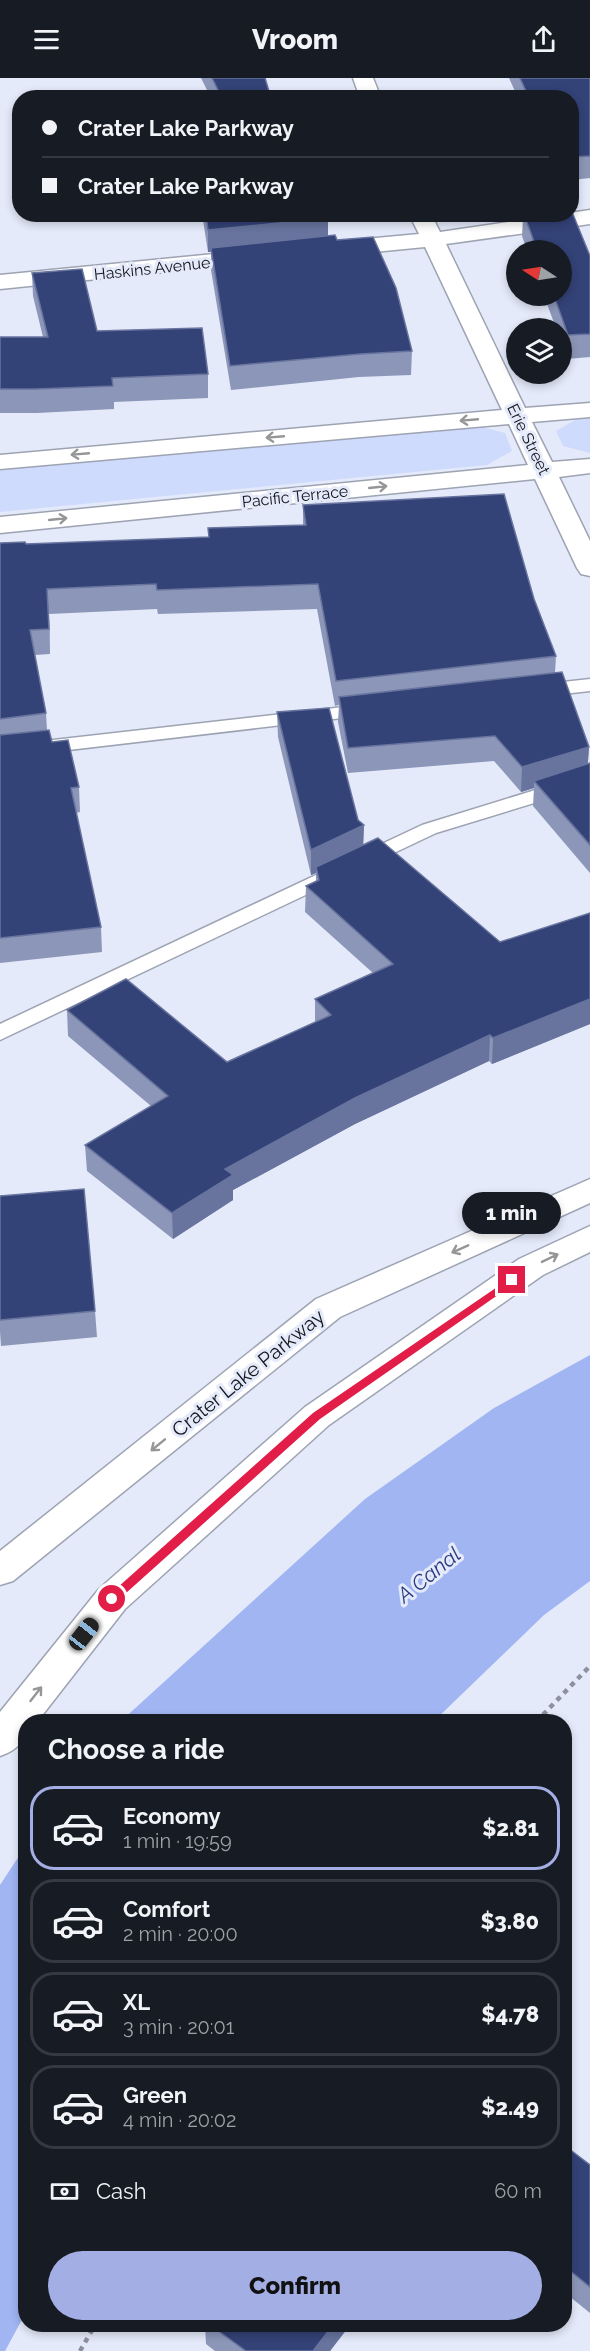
<!DOCTYPE html>
<meta charset="utf-8">
<style>
:root{--surface:#171b24;--page:#20242c;--text:#f1f3f6;--muted:#9ea1a6;--line:#363941;--accent:#a2aee4}
body{margin:0;font-family:Raleway,sans-serif;background:var(--page);color:var(--text);height:100vh;display:flex;flex-direction:column;font-size:22px;white-space:nowrap}
*{box-sizing:border-box;margin:0}
p{font-size:20px;color:var(--muted)}
.icon{flex:none;width:33px;height:33px;fill:none;stroke:currentColor;stroke-width:2;stroke-linecap:round;stroke-linejoin:round}
.map{position:relative;flex:1;overflow:hidden}
.sheet{position:absolute;left:18px;top:1636px;width:554px;height:618px;display:flex;flex-direction:column;background:var(--surface);border-radius:24px;box-shadow:0 3px 9px #0003}
.sheet>*{flex:none}
.banner{position:absolute;left:12px;top:12px;width:567px;height:132px;border-radius:24px;box-shadow:0 3px 9px #0003;display:grid;align-content:center;height:132px;padding:0 30px;background:var(--surface)}
.needle{width:39px;rotate:282deg}
.controls{position:absolute;left:506px;top:162px;display:grid;gap:12px}
.controls a{display:grid;place-items:center;width:66px;height:66px;border-radius:50%;background:var(--surface);box-shadow:0 3px 9px #0003;font-size:30px}
.end{position:absolute;width:27px;height:27px;margin:-14px;border:8px solid #e11d48;background:#fff;box-shadow:0 0 0 3px #fff}
.from{border-radius:50%}
.bubble{position:absolute;height:42px;border-radius:21px;background:var(--surface);box-shadow:0 3px 9px #0003;font-size:20px;font-weight:800;line-height:42px;text-align:center}
.car{position:absolute;width:18px;height:36px;margin:-18px -9px;border-radius:8px;box-shadow:0 0 4px 2px #0007;background:linear-gradient(#222 24%,#8ab4d8 0 40%,#222 0 76%,#8ab4d8 0 86%,#222 0)}
.banner b{display:flex;align-items:center;gap:21px;height:57px;font-size:22px}
.banner b+b{border-top:2px solid var(--line)}
.banner i{width:15px;height:15px;background:var(--text)}
ul{padding:0;list-style:none}
li{display:flex;align-items:center;gap:18px;height:84px;margin:0 12px 9px;padding:0 18px;border:3px solid var(--line);border-radius:24px}
li div{flex:1}
li b{display:block;font-size:22px}
li em{font-style:normal;font-weight:800}
li.on{border-color:var(--accent)}
li>.icon{width:54px;height:54px;stroke-width:1.5}
h2{padding:0 30px;font-size:27px;line-height:72px}
.pay{display:flex;align-items:center;gap:15px;height:66px;padding:0 30px;font-size:22px}
.pay p{margin-inline-start:auto}
.button{display:flex;gap:12px;margin-top:auto;padding:12px 30px}
.button a{flex:1;height:69px;border-radius:36px;background:var(--accent);color:#111;font-size:24px;font-weight:800;line-height:69px;text-align:center}
header{display:flex;justify-content:space-between;align-items:center;height:78px;padding:0 30px;background:var(--surface);font-size:27px;font-weight:800}
.map>svg:first-child{display:block}
.green{fill:#cfdbfd}
.water{fill:#a0b5f2}
.lines{fill:none;stroke-linecap:round;stroke-linejoin:round}
.service-casing{stroke:#9da3b2;stroke-width:3}
.minor-casing{stroke:#9da3b2;stroke-width:3}
.primary-casing{stroke:#9da3b2;stroke-width:3}
.path{stroke:#8c919d;stroke-width:4.5;stroke-dasharray:5 5;stroke-linecap:butt}
.service{fill:#fff;fill-rule:evenodd}
.minor{fill:#fff;fill-rule:evenodd}
.primary{fill:#fff;fill-rule:evenodd}
.wall{fill:#8c96b8}
.shaded-wall{fill:#68749e}
.building{fill:#334277;stroke:#68749e;stroke-width:1.5}
.oneway{stroke:#959698}
.route{fill:#e11d48}
.labels{text-anchor:middle;stroke-width:6;stroke-linejoin:round;paint-order:stroke}
.far-street-label{font-size:16px;fill:#13151b;stroke:#e4eafa}
.street-label{font-size:20px;fill:#13151b;stroke:#e4eafa}
.water-label{font-size:21px;font-style:italic;fill:#293a81;stroke:#e4eafa}
</style>
<header><svg class="icon" aria-label="menu" viewBox="0 0 24 24"><path d="M4 6h16M4 12h16M4 18h16"/></svg>Vroom<svg class="icon" aria-label="share" viewBox="0 0 24 24"><path d="M12 15V3M7 8l5-5 5 5M5 13v7h14v-7"/></svg></header>
<div class="map">
<svg width="590" height="2273" viewBox="0 0 590 2273">
<rect width="100%" height="100%" fill="#e4eafa"/>
<g class="green">
<path d="M590,340V375L563,368L556,353L575,342Z"/>
<path d="M474,347L505,355L512,373L487,387L0,434V392Z"/>
</g>
<g class="water">
<path d="M590,1277V1503L544,1537L433,1644H120L365,1421L494,1330Z"/>
<path d="M25,1769V2236L5,2273H0V1807Z"/>
</g>
<g class="lines">
<g class="service-casing">
<g id="service">
<path d="M590,601V613L536,619L529,617L526,613L529,609L536,607Z"/>
<path d="M370,626L377,628L380,632L377,636L0,680V668Z"/>
<path d="M590,695V708L436,755L0,962V946L422,747Z"/>
</g>
</g>
<g class="minor-casing">
<g id="minor">
<path d="M353,0H373L381,20H360Z"/>
<path d="M590,132V146L446,166L525,330L590,325V339L532,344L552,384L590,381V395L559,399L590,463V498L581,496L577,490L535,401L0,455V439L528,387L509,346L0,391V377L502,332L425,169L333,178L325,176L322,171L325,166L333,164L419,156L409,136H431L440,154Z"/>
<path d="M255,172L263,174L266,179L263,184L0,211V197Z"/>
</g>
</g>
<g class="primary-casing">
<g id="primary">
<path d="M590,1101V1125L340,1239L13,1503L0,1507V1473L316,1221Z"/>
<path d="M590,1148V1174L543,1197L329,1347L125,1531L37,1644H26C26,1663 18,1672 0,1678V1634L99,1511L305,1329L519,1181Z"/>
</g>
</g>
<g class="path">
<path d="M536,1644L590,1588"/>
<path d="M80,2273L95,2247"/>
</g>
<use href="#service" class="service"/>
<use href="#minor" class="minor"/>
<use href="#primary" class="primary"/>
</g>
<g class="wall">
<path d="M201,0H265L271,20H211Z"/>
<path d="M509,0H590V100L572,102V20H518Z"/>
<path d="M202,136H326L328,158L337,162L412,273L411,297L359,299L231,312L211,192V174H208Z"/>
<path d="M514,136H572L590,178V279L567,281L561,265V250H556L544,218H561V172H527L522,158L523,140L516,141Z"/>
<path d="M32,195L97,253L208,296V320L114,324V331L37,335H0V259H43L33,218Z"/>
<path d="M303,427L534,521L556,578L555,595L589,669L588,685H590V795L533,728L534,710L521,714L494,683L348,695L338,644L339,627L335,628L317,531L158,536L157,531L49,536L50,576L35,577L46,635L47,652L52,664L79,709L80,734L76,735L101,849L102,874L0,885V465L26,466L208,459V450L303,447Z"/>
<path d="M277,634L358,742L364,747L363,767L500,864L590,835V946L492,986L489,983L355,1046L233,1112V1122L173,1161L87,1093L85,1067L151,1028L68,958L67,932L227,984L315,944V921L373,895L305,834L306,808L316,803V795L311,797L278,659Z"/>
<path d="M0,1118L95,1233L97,1259L1,1268L0,1253Z"/>
<path d="M564,2067L590,2087V2235L564,2214Z"/>
<path d="M205,2247H350L330,2273H215L206,2266Z"/>
</g>
<g class="shaded-wall">
<path d="M516,136H523V140L516,141Z"/>
<path d="M328,140V163L211,170V174H208V152Z"/>
<path d="M47,511L49,536L50,576L49,551Z"/>
<path d="M589,669L587,694L534,703V710L521,714L522,689Z"/>
<path d="M364,747L363,772L316,789V795L311,797V772Z"/>
<path d="M590,921V946L492,986L493,960Z"/>
<path d="M490,957L489,983L355,1046L233,1112V1122L173,1161L172,1135L225,1091L355,1020Z"/>
<path d="M333,2247H350L330,2273H313Z"/>
</g>
<g class="building">
<path d="M212,0H265L271,20H222Z"/>
<path d="M520,0H590V78L572,79V20H529Z"/>
<path d="M572,134L590,178V256L568,257L554,218H561V172H537L524,136H572Z"/>
<path d="M206,136H326L328,140L208,152Z"/>
<path d="M335,157L337,162L373,159L396,210L412,273L360,276L230,288L211,170Z"/>
<path d="M82,191L97,253L202,250L208,296L112,300L113,308L36,311H0V259H48L32,195Z"/>
<path d="M504,416L534,521L556,578L336,603L318,506L157,512L156,506L47,511L49,551L30,552L46,635L0,641V465L25,464L26,466L209,459L208,450L306,447L303,427Z"/>
<path d="M562,594L589,669L522,689L495,658L348,670L339,619Z"/>
<path d="M329,630L358,742L364,747L311,772L277,634Z"/>
<path d="M49,652L52,664L68,662L79,709L71,710L101,849L0,860V657Z"/>
<path d="M590,685V767L534,703Z"/>
<path d="M378,760L500,864L590,835V921L493,960L490,957L355,1020L225,1091L233,1097L172,1135L85,1067L168,1018L67,932L126,901L227,984L331,937L315,921L393,886L306,808L319,802L316,789Z"/>
<path d="M84,1111L95,1233L0,1242V1118Z"/>
<path d="M564,2067L590,2087V2209L564,2188Z"/>
<path d="M210,2247H333L313,2273H246Z"/>
</g>
<defs><path id="oneway-shaft" d="M-6 0H5M1.5-3L5.5 0L1.5 3" fill="none" stroke-width="1.6" stroke-linecap="round" stroke-linejoin="round" transform="scale(1.5)"/></defs>
<g class="oneway">
<use href="#oneway-shaft" transform="translate(469 342) rotate(175)"/>
<use href="#oneway-shaft" transform="translate(275 359) rotate(175)"/>
<use href="#oneway-shaft" transform="translate(80 376) rotate(175)"/>
<use href="#oneway-shaft" transform="translate(378 409) rotate(-6)"/>
<use href="#oneway-shaft" transform="translate(58 441) rotate(-6)"/>
<use href="#oneway-shaft" transform="translate(460 1171) rotate(156)"/>
<use href="#oneway-shaft" transform="translate(550 1180) rotate(-26)"/>
<use href="#oneway-shaft" transform="translate(158 1367) rotate(141)"/>
<use href="#oneway-shaft" transform="translate(36 1616) rotate(-52)"/>
</g>
<path class="route" d="M512,1199L517,1202L515,1205L320,1341L116,1524H108V1518L313,1335Z"/>
<g class="labels">
<g class="far-street-label">
<text transform="translate(152 190) rotate(-6)" y="6">Haskins Avenue</text>
<text transform="translate(529 361) rotate(64)" y="6">Erie Street</text>
<text transform="translate(295 418) rotate(-6)" y="6">Pacific Terrace</text>
</g>
<g class="street-label">
<text transform="translate(248 1295) rotate(-39)" y="7">Crater Lake Parkway</text>
</g>
<g class="water-label">
<text transform="translate(429 1497) rotate(-39)" y="7">A Canal</text>
</g>
</g>
</svg>
<div class="controls">
<a><svg class="needle" viewBox="-14 -14 28 28"><path d="M0-13l5 13h-10z" fill="#e53935"/><path d="M0 13l5-13h-10z" fill="#9ea1a6"/></svg></a>
<a><svg class="icon" aria-label="layers" viewBox="0 0 24 24"><path d="M12 4l9 5-9 5-9-5zM3 14l9 5 9-5"/></svg></a>
</div>
<i class="end from" style="left:112px;top:1521px"></i>
<i class="end" style="left:512px;top:1202px"></i>
<div class="bubble" style="left:462px;top:1114px;width:99px">1 min</div>
<i class="car" style="left:84px;top:1556px;rotate:38deg"></i>
<div class="banner">
<b><i class="from"></i>Crater Lake Parkway</b>
<b><i></i>Crater Lake Parkway</b>
</div>
<section class="sheet">
<h2>Choose a ride</h2>
<ul>
<li class="on"><svg class="icon" aria-label="car" viewBox="0 0 24 24"><path d="M5 17H2v-5l4-1 3-4h7l3 4 3 1v5h-3M9 17h6M6 11h13"/><circle cx="7" cy="17" r="2"/><circle cx="17" cy="17" r="2"/></svg><div><b>Economy</b><p>1 min · 19:59</p></div><em>$2.81</em></li>
<li><svg class="icon" aria-label="car" viewBox="0 0 24 24"><path d="M5 17H2v-5l4-1 3-4h7l3 4 3 1v5h-3M9 17h6M6 11h13"/><circle cx="7" cy="17" r="2"/><circle cx="17" cy="17" r="2"/></svg><div><b>Comfort</b><p>2 min · 20:00</p></div><em>$3.80</em></li>
<li><svg class="icon" aria-label="car" viewBox="0 0 24 24"><path d="M5 17H2v-5l4-1 3-4h7l3 4 3 1v5h-3M9 17h6M6 11h13"/><circle cx="7" cy="17" r="2"/><circle cx="17" cy="17" r="2"/></svg><div><b>XL</b><p>3 min · 20:01</p></div><em>$4.78</em></li>
<li><svg class="icon" aria-label="car" viewBox="0 0 24 24"><path d="M5 17H2v-5l4-1 3-4h7l3 4 3 1v5h-3M9 17h6M6 11h13"/><circle cx="7" cy="17" r="2"/><circle cx="17" cy="17" r="2"/></svg><div><b>Green</b><p>4 min · 20:02</p></div><em>$2.49</em></li>
</ul>
<div class="pay"><svg class="icon" aria-label="cash" viewBox="0 0 24 24"><path d="M3 7h18v10H3z"/><circle cx="12" cy="12" r="2"/></svg>Cash<p>60 m</p></div>
<div class="button"><a>Confirm</a></div>
</section>
</div>
